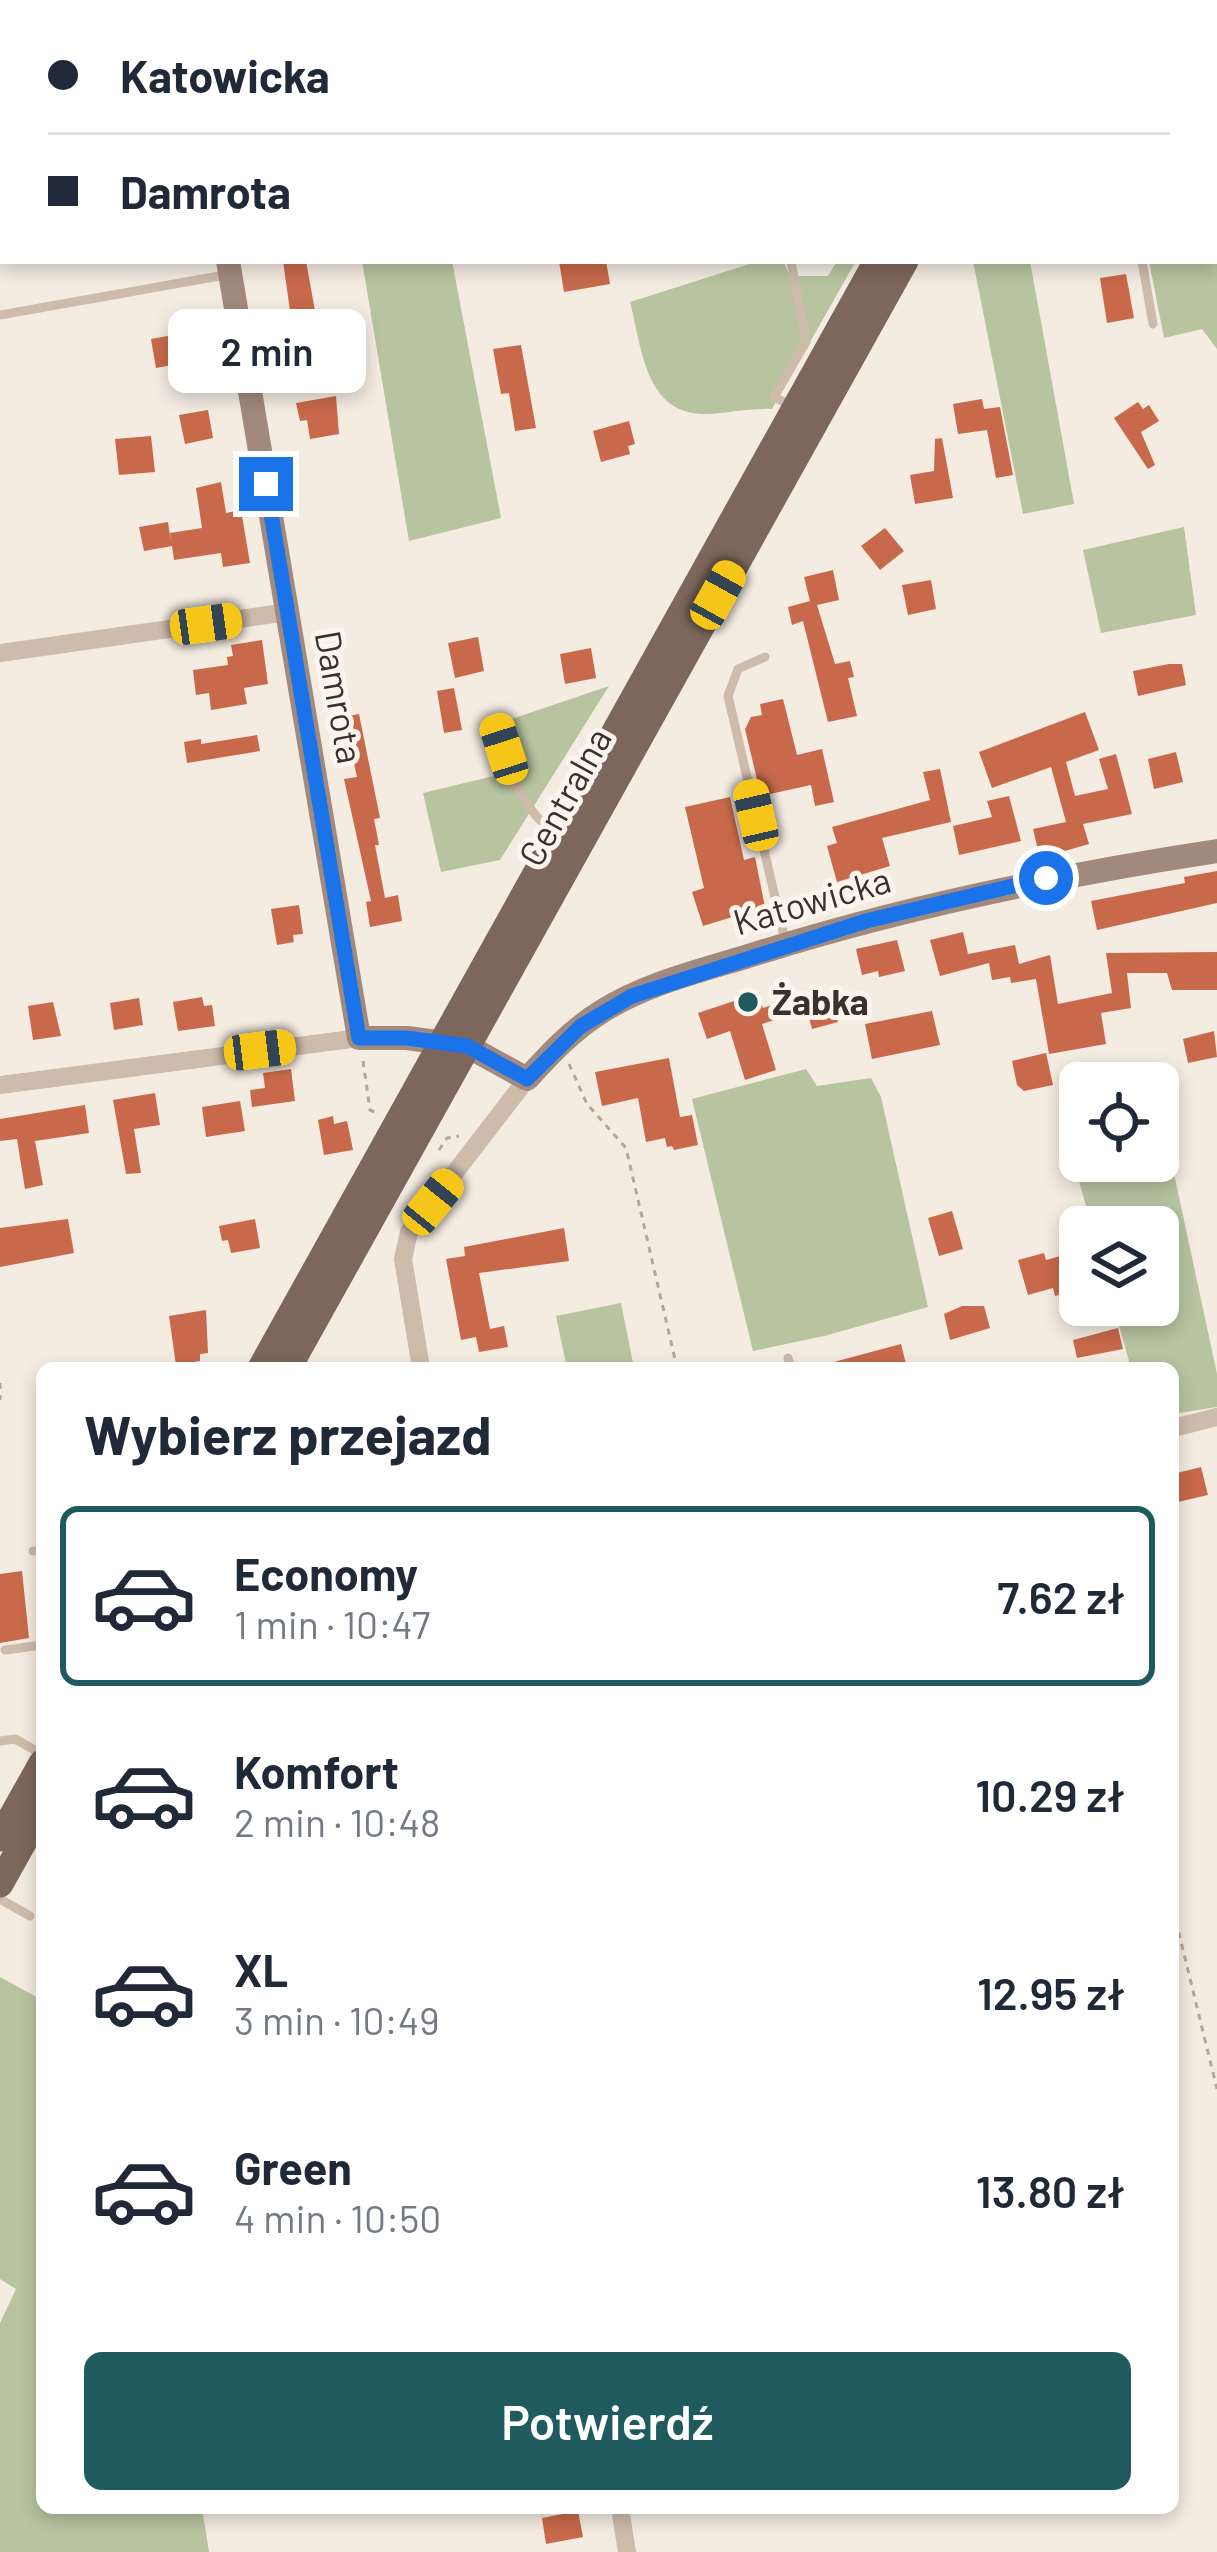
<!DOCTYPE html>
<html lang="pl">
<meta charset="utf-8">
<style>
:root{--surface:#fff;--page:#f2f2f3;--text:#1f2937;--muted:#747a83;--line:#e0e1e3;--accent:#1f5a5e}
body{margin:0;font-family:Barlow,sans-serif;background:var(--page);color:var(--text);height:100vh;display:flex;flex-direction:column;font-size:45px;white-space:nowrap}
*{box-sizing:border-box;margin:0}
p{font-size:39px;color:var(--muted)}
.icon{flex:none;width:66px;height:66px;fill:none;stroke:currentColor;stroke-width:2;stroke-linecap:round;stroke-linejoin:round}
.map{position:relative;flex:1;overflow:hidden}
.drawer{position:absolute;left:36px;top:1362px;width:1143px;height:1152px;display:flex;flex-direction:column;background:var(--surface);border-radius:18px;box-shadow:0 6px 18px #0003}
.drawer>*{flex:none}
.guide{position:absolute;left:0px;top:0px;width:1218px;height:264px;box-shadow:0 6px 18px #0003;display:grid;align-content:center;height:264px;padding:0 48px;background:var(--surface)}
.controls{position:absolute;left:1059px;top:1062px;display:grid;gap:24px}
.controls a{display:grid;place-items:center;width:120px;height:120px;border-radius:18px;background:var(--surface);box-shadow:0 6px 18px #0003;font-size:60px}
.end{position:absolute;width:54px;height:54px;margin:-27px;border:15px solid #1a73e8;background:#fff;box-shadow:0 0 0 6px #fff}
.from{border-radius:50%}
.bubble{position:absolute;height:84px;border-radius:18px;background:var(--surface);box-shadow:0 6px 18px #0003;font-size:39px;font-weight:600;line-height:84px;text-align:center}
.car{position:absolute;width:36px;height:72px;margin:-36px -18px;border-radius:15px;box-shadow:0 0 9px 3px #0007;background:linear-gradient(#f5c518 24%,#345 0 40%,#f5c518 0 76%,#345 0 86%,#f5c518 0)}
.guide b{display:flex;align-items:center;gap:42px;height:114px;font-size:45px}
.guide b+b{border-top:3px solid var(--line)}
.guide i{width:30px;height:30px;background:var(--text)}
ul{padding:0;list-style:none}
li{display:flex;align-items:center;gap:36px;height:180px;margin:0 24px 18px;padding:0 24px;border:6px solid transparent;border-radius:18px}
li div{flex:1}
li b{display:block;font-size:45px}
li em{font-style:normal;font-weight:600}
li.active{border-color:var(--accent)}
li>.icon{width:108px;height:108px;stroke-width:1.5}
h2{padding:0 48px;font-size:54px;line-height:144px}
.primary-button{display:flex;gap:24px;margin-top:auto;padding:24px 48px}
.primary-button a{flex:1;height:138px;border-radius:18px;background:var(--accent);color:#fff;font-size:48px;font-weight:600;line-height:138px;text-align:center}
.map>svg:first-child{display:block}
.green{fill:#b8c4a0}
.building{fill:#c8694b}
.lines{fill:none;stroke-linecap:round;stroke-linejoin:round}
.path{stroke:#b9a596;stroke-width:3;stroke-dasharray:6 6;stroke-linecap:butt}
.lane{stroke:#cdbbac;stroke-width:9}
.street{stroke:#cdbbac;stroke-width:18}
.secondary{stroke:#a18a7d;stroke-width:24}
.primary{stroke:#7d675c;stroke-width:27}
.route{stroke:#1a73e8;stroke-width:15}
.poi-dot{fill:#1f5a5e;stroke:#fbf5ee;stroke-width:4.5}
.labels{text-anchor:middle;stroke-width:10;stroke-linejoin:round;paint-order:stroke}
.street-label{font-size:36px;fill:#3b302b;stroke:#fbf5ee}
.poi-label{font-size:36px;font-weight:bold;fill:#3b302b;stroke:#fbf5ee;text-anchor:start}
</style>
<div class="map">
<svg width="1217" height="2552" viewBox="0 0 1217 2552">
<rect width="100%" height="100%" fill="#f4ebe1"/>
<g class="green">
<path d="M1215,180H1217V349L1202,329L1164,338L1149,261H1215Z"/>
<path d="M362,261H452L501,518L409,541Z"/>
<path d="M759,261H783L790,276H828L837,261H856L772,409C749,408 728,413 706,414C645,415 642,348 630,302Z"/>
<path d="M973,261H1030L1074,504L1023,514Z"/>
<path d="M1184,527L1196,615L1101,633L1083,550Z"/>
<path d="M609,686L500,860L441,872L423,793L510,772L497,724Z"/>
<path d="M806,1069L817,1086L871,1078L881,1097L928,1307L824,1336L753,1351L692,1099Z"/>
<path d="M1158,1099L1217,1374V1407L1173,1414V1368H1131L1113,1305H1158V1227H1092L1061,1118L1080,1114V1161H1158Z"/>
<path d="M621,1303L634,1368H567L556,1316Z"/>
<path d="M0,1977L42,2000V2508H202L209,2552H0V2323L16,2289L0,2279Z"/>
</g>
<g class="building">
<path d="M283,261H306L321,344L314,345L316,363L286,368L282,320L291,318Z"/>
<path d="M559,261H606L610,284L564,292Z"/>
<path d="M1126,274L1134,318L1107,323L1100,278Z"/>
<path d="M179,334L184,363L156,368L151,339Z"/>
<path d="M521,345L536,428L515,431L509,393L501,394L493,349Z"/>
<path d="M336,396L339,434L310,439L307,420L300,421L296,403Z"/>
<path d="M982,399L984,409L1000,407L1013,475L996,478L987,430L958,434L953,404Z"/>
<path d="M1138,402L1143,409L1149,405L1159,421L1141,432L1155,465L1148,469L1114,418Z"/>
<path d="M208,410L213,438L185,444L179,415Z"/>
<path d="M629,421L635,444L628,446L630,454L601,462L593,431Z"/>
<path d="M151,436L155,472L119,475L115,439Z"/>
<path d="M942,438L953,498L915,504L910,475L934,471L935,439Z"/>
<path d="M221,482L226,513L241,510L250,563L223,567L221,553L174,560L172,546L144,551L139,527L168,522L171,542L170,533L202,528L196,488Z"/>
<path d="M885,528L904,551L880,570L861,546Z"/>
<path d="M833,570L839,600L817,605L835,664L850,661L854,677L848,678L857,716L828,722L803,621L792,625L788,607L810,601L804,577Z"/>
<path d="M931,580L936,609L908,615L902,585Z"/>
<path d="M478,637L484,671L455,678L448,643Z"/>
<path d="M262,640L268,684L244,688L247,704L211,710L209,693L196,695L193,670L228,665L227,657L233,656L231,645Z"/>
<path d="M591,648L596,678L565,684L560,654Z"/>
<path d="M1169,664H1182L1186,685L1138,696L1133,671Z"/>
<path d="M454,688L462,730L444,733L437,691Z"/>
<path d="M783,699L797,755L822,749L834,802L815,806L811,785L761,796L745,729L751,717L762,715L760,704Z"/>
<path d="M1085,712L1099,750L1066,762L1075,796L1108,789L1099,759L1116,754L1132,814L1083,824L1089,844L1040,858L1033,829L1066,822L1051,767L992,788L979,752Z"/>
<path d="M359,714L380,818L374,819L379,845H375L385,898L398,895L402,921L370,927L366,902L371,901L344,779L357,777L350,745L337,748L332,719Z"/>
<path d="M257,735L260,751L187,763L184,742L201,739V744Z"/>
<path d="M1176,752L1183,782L1154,789L1148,759Z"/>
<path d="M940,769L951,822L882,838L890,866L837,882L827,846L837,843L832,827L930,800L923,772Z"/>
<path d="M1009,796L1021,841L959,855L953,826L992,817L987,801Z"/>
<path d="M730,797L744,860L755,857L765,907L703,926L692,892L704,888L685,807Z"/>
<path d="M1217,871V903L1097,930L1091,901L1185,883L1184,877Z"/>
<path d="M299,905L303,934L293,935L294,942L277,945L271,909Z"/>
<path d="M963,932L968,954L1015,945L1019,964L1050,955L1058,1004L1112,993L1106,953L1217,952V990H1172L1167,973H1127L1131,1008L1101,1013L1106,1044L1049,1054L1036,979L1011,983L1010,977L992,980L989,963L940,976L930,940Z"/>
<path d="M897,940L905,971L879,977L878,971L862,975L856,949Z"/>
<path d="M758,993L763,1008L778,1003L783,1017L762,1024L776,1070L745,1080L730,1031L707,1039L698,1013Z"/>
<path d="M832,996L838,1022L812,1029L805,1003Z"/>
<path d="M202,997L204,1006L212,1005L215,1026L178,1031L173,1002Z"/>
<path d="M139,998L143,1025L114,1030L110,1003Z"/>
<path d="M53,1002L61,1036L33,1040L28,1006Z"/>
<path d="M932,1011L940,1045L872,1059L865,1024Z"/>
<path d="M1214,1031L1217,1057L1188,1063L1183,1039Z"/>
<path d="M1046,1053L1053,1085L1024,1091L1017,1085L1012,1061Z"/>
<path d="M669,1058L680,1117L692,1115L698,1145L674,1150L672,1146L667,1147L665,1138L646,1142L638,1098L602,1106L595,1072Z"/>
<path d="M291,1069L295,1101L252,1107L250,1090L265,1088L263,1073Z"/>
<path d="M155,1093L160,1125L134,1129L141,1173L126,1174L113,1100Z"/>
<path d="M240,1101L245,1131L206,1137L202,1107Z"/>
<path d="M85,1105L89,1133L35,1141L43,1185L25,1189L17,1139L0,1141V1119Z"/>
<path d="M333,1116L334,1124L347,1121L353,1150L324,1155L318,1120Z"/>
<path d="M952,1211L963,1249L939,1256L928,1218Z"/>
<path d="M68,1219L74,1253L0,1267V1228Z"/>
<path d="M255,1219L260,1248L231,1253L228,1240L222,1241L219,1226Z"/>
<path d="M564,1228L569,1261L479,1273L490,1329L504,1326L508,1347L479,1352L476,1337L461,1340L446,1259L465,1256L464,1247Z"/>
<path d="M1044,1253L1046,1260L1071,1253L1080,1289L1055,1296L1053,1288L1028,1295L1018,1260Z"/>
<path d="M962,1306H984L990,1328L950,1340L944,1314Z"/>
<path d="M206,1310L208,1353L200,1354V1361L176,1365L169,1316Z"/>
<path d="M1118,1328L1123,1349L1077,1358L1073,1340Z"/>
<path d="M901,1344L907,1368H831L830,1363Z"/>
<path d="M1201,1467L1208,1495L1178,1502L1173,1474Z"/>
<path d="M22,1571L29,1638L0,1643V1574Z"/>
<path d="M578,2511L583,2537L546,2544L542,2518Z"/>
</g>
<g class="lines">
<g class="path">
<path d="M363,1061L370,1110L377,1113"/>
<path d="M569,1064L587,1104L626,1148L677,1368"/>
<path d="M439,1150L447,1138L459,1136"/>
<path d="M0,1383V1400"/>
<path d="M1173,1909L1217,2089"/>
</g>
<g class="lane">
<path d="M740,0L741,3"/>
<path d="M1094,0L1095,3"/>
<path d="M1142,261L1153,324"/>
<path d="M0,315L225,275"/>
<path d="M790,405L774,397L806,342L791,261"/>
<path d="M765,657L738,669L728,696L786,944"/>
<path d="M494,720C507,760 517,806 554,832"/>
<path d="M788,1358L791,1368"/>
<path d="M33,1551H42"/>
<path d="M5,1650L42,1645"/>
<path d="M0,1741L15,1739L42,1754"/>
<path d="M0,1899L30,1916"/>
</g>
<g class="street">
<path d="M1210,0L1211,3"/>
<path d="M1215,26L1217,36"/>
<path d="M0,125L3,128"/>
<path d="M0,653L288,612"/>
<path d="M0,1085L359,1038"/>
<path d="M421,1368L403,1259L409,1232L527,1079"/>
<path d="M1173,1428L1217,1417"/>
<path d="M620,2508L627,2552"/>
</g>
<g class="secondary">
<path d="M182,0L183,3"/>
<path d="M228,261L359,1038H407L467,1046L527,1079C550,1054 572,1030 601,1012C646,983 704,970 755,954C907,906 1059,875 1217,851"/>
</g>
<g class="primary">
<path d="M1021,3L1023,0"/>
<path d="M1049,3L1051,0"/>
<path d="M261,1368L877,261"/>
<path d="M288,1368L905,261"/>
<path d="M0,1838L42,1763"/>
<path d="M0,1884L42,1809"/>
</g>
</g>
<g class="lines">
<path class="route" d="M266,484L359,1038H407L467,1046L527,1079L581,1026L632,996L866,921L1046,878"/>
</g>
<circle class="poi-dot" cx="748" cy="1002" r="12"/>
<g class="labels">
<g class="street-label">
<text transform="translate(339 697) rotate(80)" y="13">Damrota</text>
<text transform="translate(565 797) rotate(-61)" y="13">Centralna</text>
<text transform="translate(812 901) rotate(-16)" y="13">Katowicka</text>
</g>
<g class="poi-label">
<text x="772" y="1015">Żabka</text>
</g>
</g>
</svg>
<div class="controls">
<a><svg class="icon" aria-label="locate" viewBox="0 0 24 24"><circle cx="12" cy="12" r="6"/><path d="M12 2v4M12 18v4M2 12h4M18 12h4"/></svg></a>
<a><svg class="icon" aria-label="layers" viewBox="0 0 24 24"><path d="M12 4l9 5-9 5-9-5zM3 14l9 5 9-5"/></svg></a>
</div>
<i class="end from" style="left:1046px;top:878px"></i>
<i class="end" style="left:266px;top:484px"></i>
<div class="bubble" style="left:168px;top:309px;width:198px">2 min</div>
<i class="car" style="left:718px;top:595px;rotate:29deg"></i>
<i class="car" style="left:206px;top:624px;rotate:82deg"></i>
<i class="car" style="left:504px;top:749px;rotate:342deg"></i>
<i class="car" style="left:756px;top:815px;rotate:347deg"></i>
<i class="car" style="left:260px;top:1050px;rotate:83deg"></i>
<i class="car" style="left:433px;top:1202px;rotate:39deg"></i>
<div class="guide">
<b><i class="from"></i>Katowicka</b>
<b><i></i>Damrota</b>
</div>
<section class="drawer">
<h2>Wybierz przejazd</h2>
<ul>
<li class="active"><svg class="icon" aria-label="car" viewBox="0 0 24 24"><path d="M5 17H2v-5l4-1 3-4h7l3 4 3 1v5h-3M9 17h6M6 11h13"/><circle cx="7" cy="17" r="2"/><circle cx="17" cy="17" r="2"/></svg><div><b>Economy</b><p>1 min · 10:47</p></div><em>7.62 zł</em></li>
<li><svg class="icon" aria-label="car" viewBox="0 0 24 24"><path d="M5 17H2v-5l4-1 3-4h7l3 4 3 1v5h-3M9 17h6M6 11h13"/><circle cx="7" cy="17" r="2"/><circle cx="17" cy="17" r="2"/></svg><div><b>Komfort</b><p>2 min · 10:48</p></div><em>10.29 zł</em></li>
<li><svg class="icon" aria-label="car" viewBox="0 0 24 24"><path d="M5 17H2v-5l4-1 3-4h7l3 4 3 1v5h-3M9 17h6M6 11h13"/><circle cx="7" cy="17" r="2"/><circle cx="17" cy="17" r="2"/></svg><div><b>XL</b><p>3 min · 10:49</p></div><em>12.95 zł</em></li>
<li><svg class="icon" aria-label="car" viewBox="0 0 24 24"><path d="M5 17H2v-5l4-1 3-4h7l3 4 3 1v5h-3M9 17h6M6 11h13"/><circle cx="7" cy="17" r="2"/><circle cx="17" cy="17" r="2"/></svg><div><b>Green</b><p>4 min · 10:50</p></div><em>13.80 zł</em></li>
</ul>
<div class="primary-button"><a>Potwierdź</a></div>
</section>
</div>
